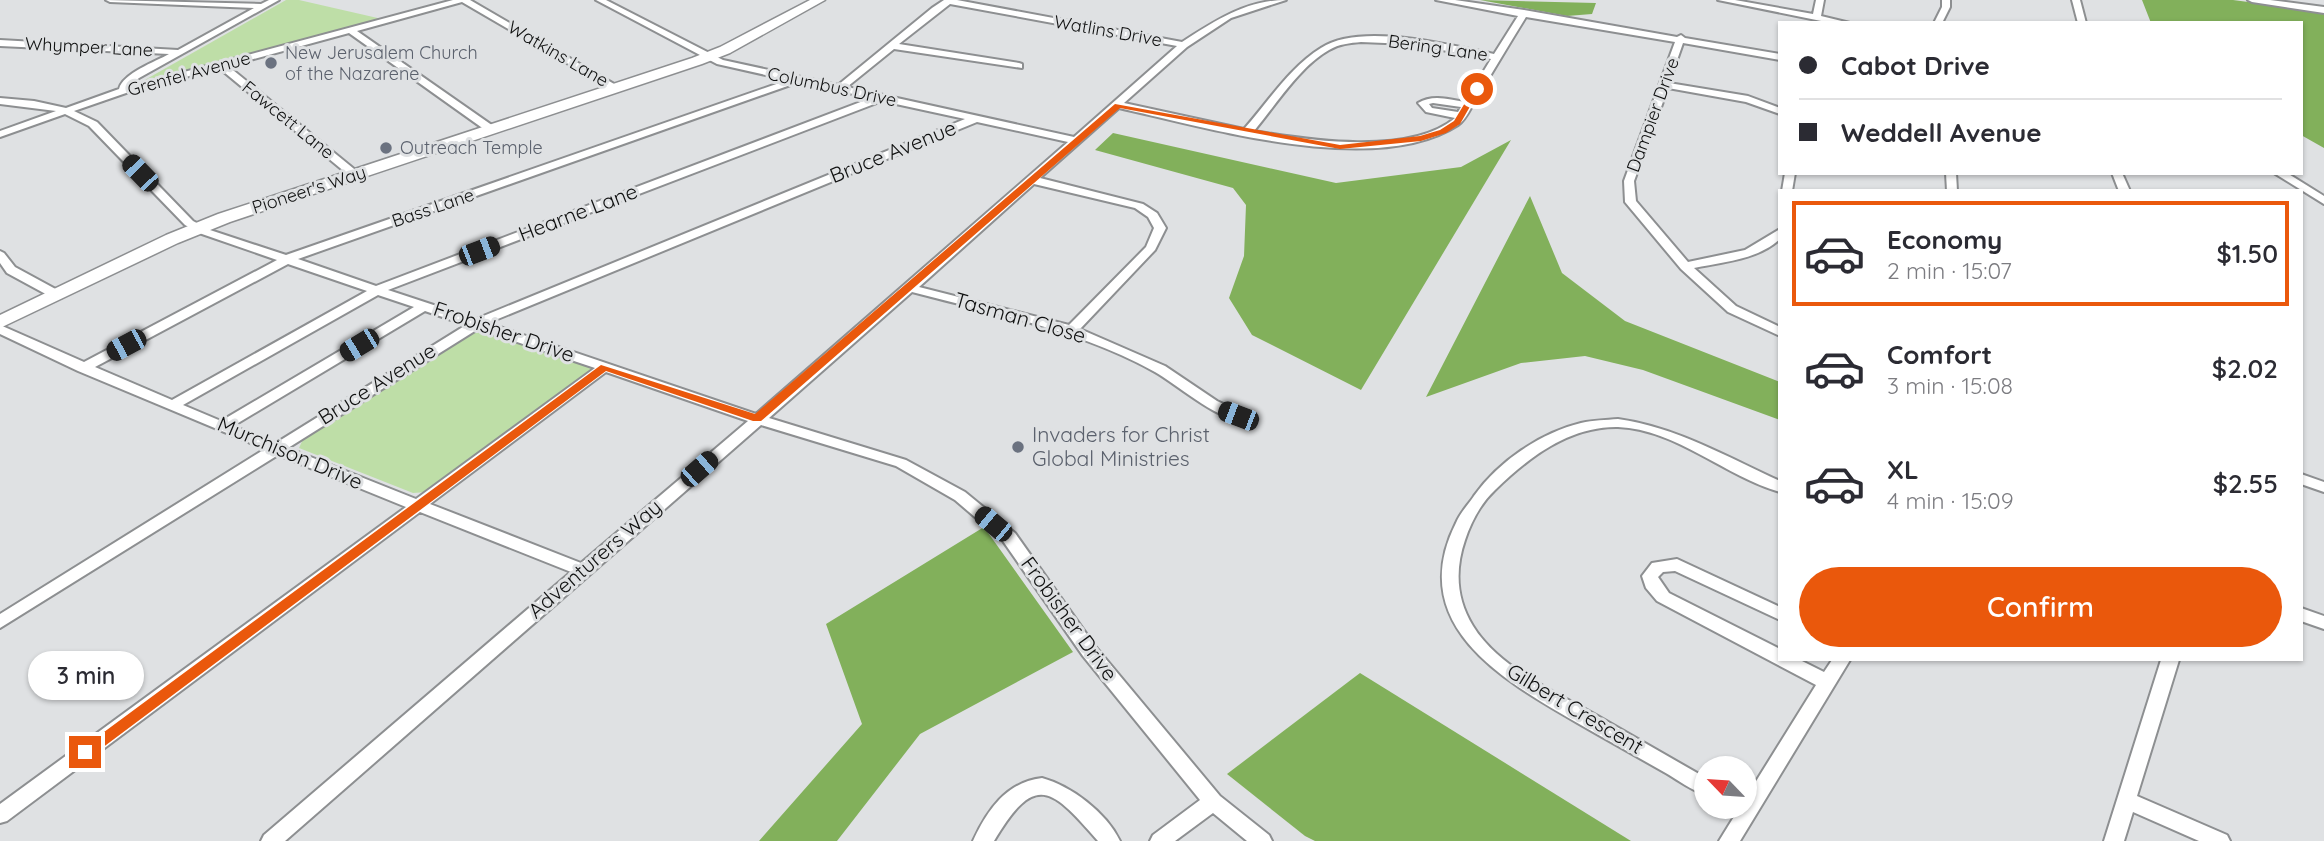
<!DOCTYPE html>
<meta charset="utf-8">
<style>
:root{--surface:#fff;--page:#f2f2f3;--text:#2b2b33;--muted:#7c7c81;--line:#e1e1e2;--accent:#ea580c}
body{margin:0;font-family:Quicksand,sans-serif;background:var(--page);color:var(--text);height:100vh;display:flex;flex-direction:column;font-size:26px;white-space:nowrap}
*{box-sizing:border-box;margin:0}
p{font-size:23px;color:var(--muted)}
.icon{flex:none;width:38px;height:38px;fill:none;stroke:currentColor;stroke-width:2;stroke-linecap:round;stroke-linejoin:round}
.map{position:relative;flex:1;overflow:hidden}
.details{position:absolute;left:1778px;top:189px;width:525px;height:472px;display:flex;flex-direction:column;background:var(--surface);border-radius:0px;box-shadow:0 2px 5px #0004}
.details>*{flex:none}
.top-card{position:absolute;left:1778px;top:21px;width:525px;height:154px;border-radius:0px;box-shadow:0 2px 5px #0004;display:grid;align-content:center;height:154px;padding:0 21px;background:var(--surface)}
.needle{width:46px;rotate:295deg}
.buttons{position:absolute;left:1694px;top:756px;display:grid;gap:14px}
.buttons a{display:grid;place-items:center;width:63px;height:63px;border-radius:50%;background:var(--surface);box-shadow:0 2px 5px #0004;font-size:35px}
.end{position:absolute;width:32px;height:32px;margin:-16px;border:9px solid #ea580c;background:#fff;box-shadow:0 0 0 4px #fff}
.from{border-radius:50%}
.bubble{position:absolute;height:49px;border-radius:24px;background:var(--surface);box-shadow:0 2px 5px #0004;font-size:23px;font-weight:600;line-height:49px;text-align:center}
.car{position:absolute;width:21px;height:42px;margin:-21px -10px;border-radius:9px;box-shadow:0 0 5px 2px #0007;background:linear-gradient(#222 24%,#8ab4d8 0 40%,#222 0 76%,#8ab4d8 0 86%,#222 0)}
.top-card b{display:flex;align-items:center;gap:24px;height:66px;font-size:26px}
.top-card b+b{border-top:2px solid var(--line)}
.top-card i{width:18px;height:18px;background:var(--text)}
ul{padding:12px 0 0;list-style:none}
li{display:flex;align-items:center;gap:21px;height:105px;margin:0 14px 10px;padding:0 7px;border:4px solid transparent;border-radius:0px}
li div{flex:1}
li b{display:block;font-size:26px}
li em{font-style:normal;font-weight:600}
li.current{border-color:var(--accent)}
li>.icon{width:63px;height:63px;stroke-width:1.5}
.primary-button{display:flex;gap:14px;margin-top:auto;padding:14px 21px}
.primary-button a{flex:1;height:80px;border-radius:42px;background:var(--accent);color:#fff;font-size:28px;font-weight:600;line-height:80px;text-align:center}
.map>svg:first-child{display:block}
.green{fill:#bedea7}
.forest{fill:#82b05b}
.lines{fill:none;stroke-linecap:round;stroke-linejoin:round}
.street-casing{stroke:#8d8f91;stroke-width:4}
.secondary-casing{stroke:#8d8f91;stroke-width:3}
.street{fill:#fff;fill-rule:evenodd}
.secondary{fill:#fff;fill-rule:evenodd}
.route{fill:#ea580c}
.worship-dot{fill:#6b7280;stroke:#dfe1e3;stroke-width:2.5}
.labels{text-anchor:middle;stroke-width:6;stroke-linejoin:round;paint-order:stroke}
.far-street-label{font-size:18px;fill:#0f1010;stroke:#dfe1e3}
.far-worship-label{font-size:18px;fill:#5b616d;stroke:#dfe1e3;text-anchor:start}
.street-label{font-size:21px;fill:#0f1010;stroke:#dfe1e3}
.worship-label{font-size:21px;fill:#5b616d;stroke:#dfe1e3;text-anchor:start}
</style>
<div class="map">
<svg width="2324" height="841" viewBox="0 0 2324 841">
<rect width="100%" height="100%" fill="#dfe1e3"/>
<g class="green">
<path d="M286,0H299L382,19L148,82L143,81Z"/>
<path d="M483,330L592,367L590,374L426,492L413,493L299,448L304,437L473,331Z"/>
</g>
<g class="forest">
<path d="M1480,0L1596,3L1592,14L1567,16Z"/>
<path d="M2142,0H2233L2324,12V148L2301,135V23H2151Z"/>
<path d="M1113,133L1336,183L1461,167L1511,140L1361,390L1252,335L1229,298L1244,256L1246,205L1233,188L1095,150Z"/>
<path d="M1530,196L1562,273L1625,321L1780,382V420L1643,370L1585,356L1521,363L1426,397Z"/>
<path d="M984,527L1073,652L920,734L837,841H759L862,724L826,624Z"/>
<path d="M1360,673L1631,841H1315L1305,836L1227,774Z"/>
</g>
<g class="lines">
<g class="street-casing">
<g id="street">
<path d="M106,0L261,4L269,0H279L139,78L128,87L453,0H470L621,88L613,90L462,2L357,31L496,128V132H488L349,33L228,66L359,173V177H351L219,68L126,93L74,111L97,122L193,221L210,230L286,255L788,80L717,64L596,0H606L723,60L838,85L932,8L944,0H957L1182,42C1215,21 1246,0 1286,0L1231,18L1187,47L1124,103L1244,129C1268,102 1290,67 1321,48C1360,22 1450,45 1494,54L1518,16L1436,0H1455L1524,10L1677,37L1681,35L1685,38L1780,54V60L1683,43L1669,83L1748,96L1780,108V114L1746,102L1668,88L1634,181L1636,201L1688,262L1745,250L1780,229V239C1757,260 1723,262 1694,268L1736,306L1780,327V336L1728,312L1681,269L1625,202L1624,181L1675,42L1526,17C1509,44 1493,72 1476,99C1471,107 1466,120 1458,125C1376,178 1208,128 1119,108L1040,178L1143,204L1157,213L1166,228L1155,250L1080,329L1165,366L1217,401L1243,413L1245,416L1243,419C1222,424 1175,383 1155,372C1080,330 995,314 912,292L769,418L906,460L965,492L1015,533L1095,646L1220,796L1269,835L1272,841H1247L1213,813L1175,841H1150L1153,835L1200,800L1083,656L1003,541L955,500L896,466L761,425L285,841H261L264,835L571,572L420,512L7,821L0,823V804L406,507L278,455L0,628V614L265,449L78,371L0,334V325L84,362L277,260L202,234L185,225L89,126L65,114L0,137V131L56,111L0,104V98L34,101L66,108L119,89C123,73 155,62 169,54L0,46V40L178,50L254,8L110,2ZM950,4L1177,46L1074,137L847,87L894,49L1022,68V64L1019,63L899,44ZM1361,42L1409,44L1491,59L1465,102C1449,99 1432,94 1418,103L1426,112L1455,118C1410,156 1307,140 1254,131C1275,106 1300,66 1329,50C1339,44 1350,43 1361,42ZM799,82L871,98L376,286L298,259ZM882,101L965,119L476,319L388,290ZM1433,103L1461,107L1458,112L1432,108L1429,104ZM977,122L1068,142L756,414L488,323ZM1034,184L1135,208L1148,217L1154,228L1146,247L1069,325L919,287ZM288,264L367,291L172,400L95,367ZM378,295L414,307L221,421L183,405ZM425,311L466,325L276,443L233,426ZM478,329L595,368L416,499L288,448ZM606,372L748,421L581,563L430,504Z"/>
<path d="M1718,0H1735L1813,14L1816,0H1824L1821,16L1850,23H1831Z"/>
<path d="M1942,0H1950V7L1942,23H1934L1942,7Z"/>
<path d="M2072,0H2080L2086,23H2078Z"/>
<path d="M2248,0H2270L2324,7V13L2252,2Z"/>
<path d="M1785,173H1795L1792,191H1782Z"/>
<path d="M1946,173H1956L1957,191H1947Z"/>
<path d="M2112,173H2122L2130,191H2119Z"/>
<path d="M2274,173H2287L2324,196V204Z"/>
<path d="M0,251L4,253L15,267L61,292L63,295L61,298H53L7,273L0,263Z"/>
<path d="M1618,419C1676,427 1727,457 1780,481V492C1726,477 1676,429 1618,427C1569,426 1528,458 1495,490C1481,503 1471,522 1465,540C1455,569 1456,599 1473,626C1499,668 1554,691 1596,715C1633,736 1669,757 1706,778V795C1691,790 1678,780 1664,772C1641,759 1618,746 1595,733C1518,688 1401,632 1456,523C1460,513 1468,505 1474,496C1498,462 1540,433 1581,423C1593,420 1606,420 1618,419Z"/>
<path d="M2301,474L2324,482V492L2301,484Z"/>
<path d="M1677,559L1780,607V620L1675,571L1663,572L1658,577L1669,593L1780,649V660H1800L1824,672L1832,660H1850L1740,841H1719L1740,807H1745V799L1816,685L1657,601L1646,588L1642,576L1652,563Z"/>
<path d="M2301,608L2324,616V629L2301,621Z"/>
<path d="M2161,660H2179L2137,796L2227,835L2230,841H2199L2133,812L2124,841H2104Z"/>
<path d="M1042,778C1071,786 1106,812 1120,841H1098C1051,787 1035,772 994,841H973C987,811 1006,782 1042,778Z"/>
</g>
</g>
<g class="secondary-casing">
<path id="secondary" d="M810,0H825L730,53L702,64L230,222L178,243L0,328V315L166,235L218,214L692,58L720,47Z"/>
</g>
<use href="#street" class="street"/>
<use href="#secondary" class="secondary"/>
</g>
<path class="route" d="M1474,88L1480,89L1460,124L1446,133L1421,141L1340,149L1120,108L761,421H753L606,371L90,757L85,758L77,752L601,365L755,414L1115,104L1340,145L1420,136L1440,130L1454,121Z"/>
<g class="worship-dot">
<circle cx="271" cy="63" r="7"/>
<circle cx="386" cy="148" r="7"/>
<circle cx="1018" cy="447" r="7"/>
</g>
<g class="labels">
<g class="far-street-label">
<text transform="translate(1108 31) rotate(10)" y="6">Watlins Drive</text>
<text transform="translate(89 47) rotate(3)" y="6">Whymper Lane</text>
<text transform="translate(1438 48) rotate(8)" y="6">Bering Lane</text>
<text transform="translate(558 54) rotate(30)" y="6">Watkins Lane</text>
<text transform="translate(189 74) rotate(-15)" y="6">Grenfel Avenue</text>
<text transform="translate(832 87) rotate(12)" y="6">Columbus Drive</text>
<text transform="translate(1653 115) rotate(-70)" y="6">Dampier Drive</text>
<text transform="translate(288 120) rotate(39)" y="6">Fawcett Lane</text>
<text transform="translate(309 190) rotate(-18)" y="6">Pioneer's Way</text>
<text transform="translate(433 208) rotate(-19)" y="6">Bass Lane</text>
</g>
<g class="far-worship-label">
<text x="285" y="59">New Jerusalem Church<tspan x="285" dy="21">of the Nazarene</tspan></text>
<text x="400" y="154">Outreach Temple</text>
</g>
<g class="street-label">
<text transform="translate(893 152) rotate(-22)" y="7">Bruce Avenue</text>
<text transform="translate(578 213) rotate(-21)" y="7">Hearne Lane</text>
<text transform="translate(1020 318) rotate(16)" y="7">Tasman Close</text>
<text transform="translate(504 332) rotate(19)" y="7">Frobisher Drive</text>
<text transform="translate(377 384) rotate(-32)" y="7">Bruce Avenue</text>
<text transform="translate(290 453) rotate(23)" y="7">Murchison Drive</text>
<text transform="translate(595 559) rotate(-41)" y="7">Adventurers Way</text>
<text transform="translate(1069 619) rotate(54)" y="7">Frobisher Drive</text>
<text transform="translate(1575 709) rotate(31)" y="7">Gilbert Crescent</text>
</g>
<g class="worship-label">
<text x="1032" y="442">Invaders for Christ<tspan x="1032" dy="24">Global Ministries</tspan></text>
</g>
</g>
</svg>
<div class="buttons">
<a><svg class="needle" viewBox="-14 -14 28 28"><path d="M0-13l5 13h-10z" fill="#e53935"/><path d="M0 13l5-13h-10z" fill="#7c7c81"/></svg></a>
</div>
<i class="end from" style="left:1477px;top:89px"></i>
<i class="end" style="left:85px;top:752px"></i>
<div class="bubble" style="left:28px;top:651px;width:116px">3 min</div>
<i class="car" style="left:140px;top:173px;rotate:316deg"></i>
<i class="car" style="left:479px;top:251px;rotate:69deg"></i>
<i class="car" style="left:126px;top:345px;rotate:242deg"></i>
<i class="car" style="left:359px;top:345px;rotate:239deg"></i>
<i class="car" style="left:1238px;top:416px;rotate:291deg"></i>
<i class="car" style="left:699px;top:469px;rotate:49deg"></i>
<i class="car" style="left:993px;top:524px;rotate:310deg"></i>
<div class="top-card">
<b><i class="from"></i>Cabot Drive</b>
<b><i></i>Weddell Avenue</b>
</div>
<section class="details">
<ul>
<li class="current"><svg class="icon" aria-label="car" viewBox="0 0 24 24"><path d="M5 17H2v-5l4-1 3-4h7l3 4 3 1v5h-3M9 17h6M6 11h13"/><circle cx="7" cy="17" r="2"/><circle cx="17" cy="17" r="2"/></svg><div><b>Economy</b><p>2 min · 15:07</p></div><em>$1.50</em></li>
<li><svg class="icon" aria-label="car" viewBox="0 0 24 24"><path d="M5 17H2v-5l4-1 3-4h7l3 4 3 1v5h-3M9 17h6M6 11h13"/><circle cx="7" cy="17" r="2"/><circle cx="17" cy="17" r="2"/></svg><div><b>Comfort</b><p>3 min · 15:08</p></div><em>$2.02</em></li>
<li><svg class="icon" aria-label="car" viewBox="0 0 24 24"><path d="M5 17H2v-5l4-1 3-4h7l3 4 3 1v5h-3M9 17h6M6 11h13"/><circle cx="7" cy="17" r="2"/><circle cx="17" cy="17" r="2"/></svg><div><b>XL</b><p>4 min · 15:09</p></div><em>$2.55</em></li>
</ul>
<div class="primary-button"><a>Confirm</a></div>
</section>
</div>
